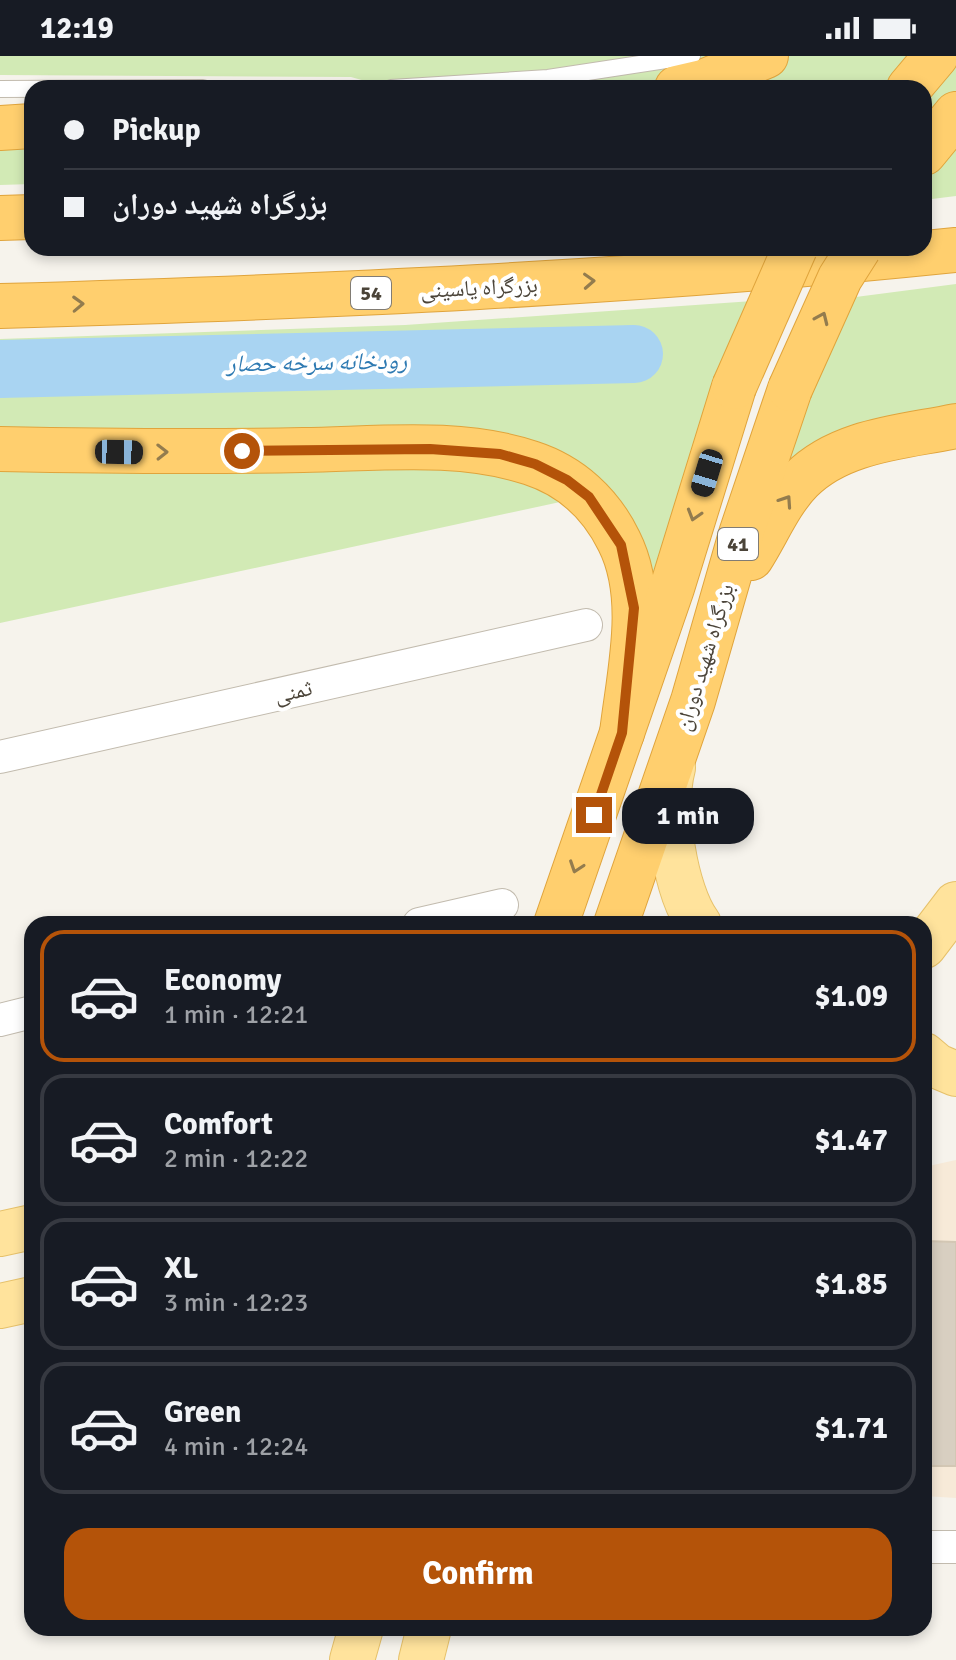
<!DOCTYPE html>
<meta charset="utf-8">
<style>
:root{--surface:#171b24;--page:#242831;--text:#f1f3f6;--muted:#9ea1a6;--line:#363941;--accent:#b45309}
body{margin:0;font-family:Signika,"Noto Naskh Arabic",sans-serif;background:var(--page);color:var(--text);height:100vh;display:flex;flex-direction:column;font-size:30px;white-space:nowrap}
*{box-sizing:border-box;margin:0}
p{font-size:26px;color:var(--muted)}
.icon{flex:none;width:44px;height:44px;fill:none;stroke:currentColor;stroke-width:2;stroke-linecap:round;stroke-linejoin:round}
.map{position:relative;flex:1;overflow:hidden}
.side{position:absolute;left:24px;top:860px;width:908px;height:720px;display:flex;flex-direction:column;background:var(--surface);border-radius:24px;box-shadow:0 4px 12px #0003}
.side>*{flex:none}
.banner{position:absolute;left:24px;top:24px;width:908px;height:176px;border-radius:24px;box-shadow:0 4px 12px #0003;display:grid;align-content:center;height:176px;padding:0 40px;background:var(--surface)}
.end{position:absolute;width:36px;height:36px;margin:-18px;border:10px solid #b45309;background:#fff;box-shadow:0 0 0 4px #fff}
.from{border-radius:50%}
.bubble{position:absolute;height:56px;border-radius:24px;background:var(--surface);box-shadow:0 4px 12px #0003;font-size:26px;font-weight:800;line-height:56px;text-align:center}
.car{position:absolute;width:24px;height:48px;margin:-24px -12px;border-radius:10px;box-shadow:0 0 6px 2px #0007;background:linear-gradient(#222 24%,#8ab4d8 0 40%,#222 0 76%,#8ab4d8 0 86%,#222 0)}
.banner b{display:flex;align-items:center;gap:28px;height:76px;font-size:30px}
.banner b+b{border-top:2px solid var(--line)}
.banner i{width:20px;height:20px;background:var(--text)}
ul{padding:14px 0 0;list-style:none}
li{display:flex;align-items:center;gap:24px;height:132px;margin:0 16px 12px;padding:0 24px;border:4px solid var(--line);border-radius:24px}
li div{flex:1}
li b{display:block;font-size:30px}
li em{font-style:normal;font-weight:800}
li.current{border-color:var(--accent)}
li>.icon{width:72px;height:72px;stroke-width:1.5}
.action{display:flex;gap:16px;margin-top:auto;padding:16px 40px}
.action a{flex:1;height:92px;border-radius:24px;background:var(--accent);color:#fff;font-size:32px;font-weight:800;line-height:92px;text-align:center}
.status{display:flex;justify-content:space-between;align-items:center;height:56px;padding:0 40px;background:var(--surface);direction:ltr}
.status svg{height:22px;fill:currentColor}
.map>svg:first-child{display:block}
.commercial{fill:#f7ead8}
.green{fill:#d2eab5}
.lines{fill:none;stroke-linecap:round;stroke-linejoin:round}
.river{stroke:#a9d4f2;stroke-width:58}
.building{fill:#d8cfc1;stroke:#d3c7b4;stroke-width:2}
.lane-casing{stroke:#c2bbae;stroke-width:18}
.street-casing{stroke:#c2bbae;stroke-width:34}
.primary-casing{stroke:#e6c16a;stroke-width:46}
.highway-casing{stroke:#e0a43c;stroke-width:46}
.lane{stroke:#fff;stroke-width:16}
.street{stroke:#fff;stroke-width:32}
.primary{stroke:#ffe39c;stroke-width:44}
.highway{stroke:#ffcf6e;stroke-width:44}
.highway-bridge-casing{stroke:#e0a43c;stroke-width:46;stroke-linecap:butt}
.highway-bridge{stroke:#ffcf6e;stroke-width:44}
.oneway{stroke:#937c4e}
.route{stroke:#b45309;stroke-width:10}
.labels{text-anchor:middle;stroke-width:8;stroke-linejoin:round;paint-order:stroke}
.shield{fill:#fff;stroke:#817c74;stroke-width:2}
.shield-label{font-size:20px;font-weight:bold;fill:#4b4439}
.street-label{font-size:22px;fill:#4b4439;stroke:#fff}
.water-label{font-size:24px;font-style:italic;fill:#2e7ab2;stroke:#fff}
</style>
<div class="status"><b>12:19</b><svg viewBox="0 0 49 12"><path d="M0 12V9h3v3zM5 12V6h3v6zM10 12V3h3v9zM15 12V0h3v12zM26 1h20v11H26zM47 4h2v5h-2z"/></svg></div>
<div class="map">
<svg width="956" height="1604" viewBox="0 0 956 1604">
<rect width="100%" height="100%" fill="#f6f3ec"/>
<path class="commercial" d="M956,1104V1442L924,1440V1111Z"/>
<g class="green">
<path d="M0,0H956V140L924,144V32H390L351,21L0,19Z"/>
<path d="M32,81V128L0,129V83Z"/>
<path d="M956,228V352L760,468L848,242Z"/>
<path d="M753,245L640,588L586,423L0,383V283L405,269Z"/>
<path d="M0,404L503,409L574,443L0,567Z"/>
</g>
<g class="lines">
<path class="river" d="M0,313L634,298"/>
</g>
<path class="building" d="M924,1185L956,1186V1410H924L928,1277H924Z"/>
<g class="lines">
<g class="lane-casing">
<g id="lane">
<path d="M391,32L548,22L692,0"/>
<path d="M0,33L203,32"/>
</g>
</g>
<g class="street-casing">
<g id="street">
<path d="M0,701L586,569"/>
<path d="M419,868L502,849"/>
<path d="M0,964L32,956"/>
<path d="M924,1491H956"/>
</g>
</g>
<g class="primary-casing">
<g id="primary">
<path d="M673,712C662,751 675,836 699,868"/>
<path d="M924,890L956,848"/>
<path d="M924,999L937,1010L956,1018"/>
<path d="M0,1178L32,1171"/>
<path d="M0,1250L32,1243"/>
<path d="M352,1604L361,1572"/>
<path d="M421,1604L429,1572"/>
</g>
</g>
<g class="highway-casing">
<g id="highway">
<path d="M677,32L703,26L766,0"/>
<path d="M909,32L936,0"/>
<path d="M0,72L32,70"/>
<path d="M924,97L956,58"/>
<path d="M0,162L32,161"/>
<path d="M0,250C319,241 638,227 956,194"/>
<path d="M0,393C101,395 202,396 303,394C377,393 460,383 531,407C571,420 601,448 619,485C648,542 629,617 622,677"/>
<path d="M751,502C767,477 780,445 801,424C841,384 903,381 956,370"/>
<path d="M556,868L672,532L734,331"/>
<path d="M616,868L693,645L741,478L790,333"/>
</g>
</g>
<use href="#lane" class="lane"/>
<use href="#street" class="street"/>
<use href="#primary" class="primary"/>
<use href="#highway" class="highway"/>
<g class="highway-bridge-casing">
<g id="highway-bridge">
<path d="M734,331L795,192"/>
<path d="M790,333L840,222L859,192"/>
</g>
</g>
<use href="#highway-bridge" class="highway-bridge"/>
</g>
<defs><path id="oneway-chevron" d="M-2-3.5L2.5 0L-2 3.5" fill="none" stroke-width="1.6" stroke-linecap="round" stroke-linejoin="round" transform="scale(2)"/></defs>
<g class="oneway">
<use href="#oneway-chevron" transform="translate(589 225) rotate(-3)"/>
<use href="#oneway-chevron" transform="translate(78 248) rotate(-2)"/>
<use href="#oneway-chevron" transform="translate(822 262) rotate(-66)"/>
<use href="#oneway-chevron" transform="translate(162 396) rotate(-1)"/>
<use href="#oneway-chevron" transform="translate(786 445) rotate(-56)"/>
<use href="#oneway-chevron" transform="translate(694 459) rotate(107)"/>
<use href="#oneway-chevron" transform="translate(576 811) rotate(109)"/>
</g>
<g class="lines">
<path class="route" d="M242,395L430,393L500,398L535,408L567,424L589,441L621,489L634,552L622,677L594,759"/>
</g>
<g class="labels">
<g class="shield">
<rect x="351" y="221" width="40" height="32" rx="6"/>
<rect x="718" y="472" width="40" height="32" rx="6"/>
</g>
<g class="shield-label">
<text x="371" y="244">54</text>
<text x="738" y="495">41</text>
</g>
<g class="street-label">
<text transform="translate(479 231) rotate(-3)" y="8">بزرگراه یاسینی</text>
<text transform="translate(704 601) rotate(-73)" y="8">بزرگراه شهید دوران</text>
<text transform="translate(293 635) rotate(-13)" y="8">ثمنی</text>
</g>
<g class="water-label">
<text transform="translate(317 306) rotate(-1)" y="8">رودخانه سرخه حصار</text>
</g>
</g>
</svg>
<i class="end from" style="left:242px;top:395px"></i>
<i class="end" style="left:594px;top:759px"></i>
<div class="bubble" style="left:622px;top:732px;width:132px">1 min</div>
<i class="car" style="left:119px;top:396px;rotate:91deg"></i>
<i class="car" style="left:707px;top:417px;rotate:197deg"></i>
<div class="banner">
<b><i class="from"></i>Pickup</b>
<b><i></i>بزرگراه شهید دوران</b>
</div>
<section class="side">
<ul>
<li class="current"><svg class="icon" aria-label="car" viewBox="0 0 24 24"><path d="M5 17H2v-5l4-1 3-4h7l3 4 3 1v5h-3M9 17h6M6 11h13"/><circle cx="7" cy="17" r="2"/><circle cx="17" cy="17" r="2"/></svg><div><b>Economy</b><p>1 min · 12:21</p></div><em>$1.09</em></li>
<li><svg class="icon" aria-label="car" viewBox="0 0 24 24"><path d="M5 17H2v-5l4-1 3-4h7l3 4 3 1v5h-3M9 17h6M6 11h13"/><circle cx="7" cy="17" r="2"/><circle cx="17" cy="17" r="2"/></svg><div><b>Comfort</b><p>2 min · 12:22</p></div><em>$1.47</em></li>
<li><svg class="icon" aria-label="car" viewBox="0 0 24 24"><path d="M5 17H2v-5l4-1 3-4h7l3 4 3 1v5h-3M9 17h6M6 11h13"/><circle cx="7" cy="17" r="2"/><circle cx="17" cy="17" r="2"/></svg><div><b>XL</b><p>3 min · 12:23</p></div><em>$1.85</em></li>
<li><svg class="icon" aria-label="car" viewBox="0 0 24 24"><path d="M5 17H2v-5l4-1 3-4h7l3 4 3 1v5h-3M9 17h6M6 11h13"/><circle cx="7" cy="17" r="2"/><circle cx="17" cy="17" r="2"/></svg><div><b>Green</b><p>4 min · 12:24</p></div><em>$1.71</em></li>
</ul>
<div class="action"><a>Confirm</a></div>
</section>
</div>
